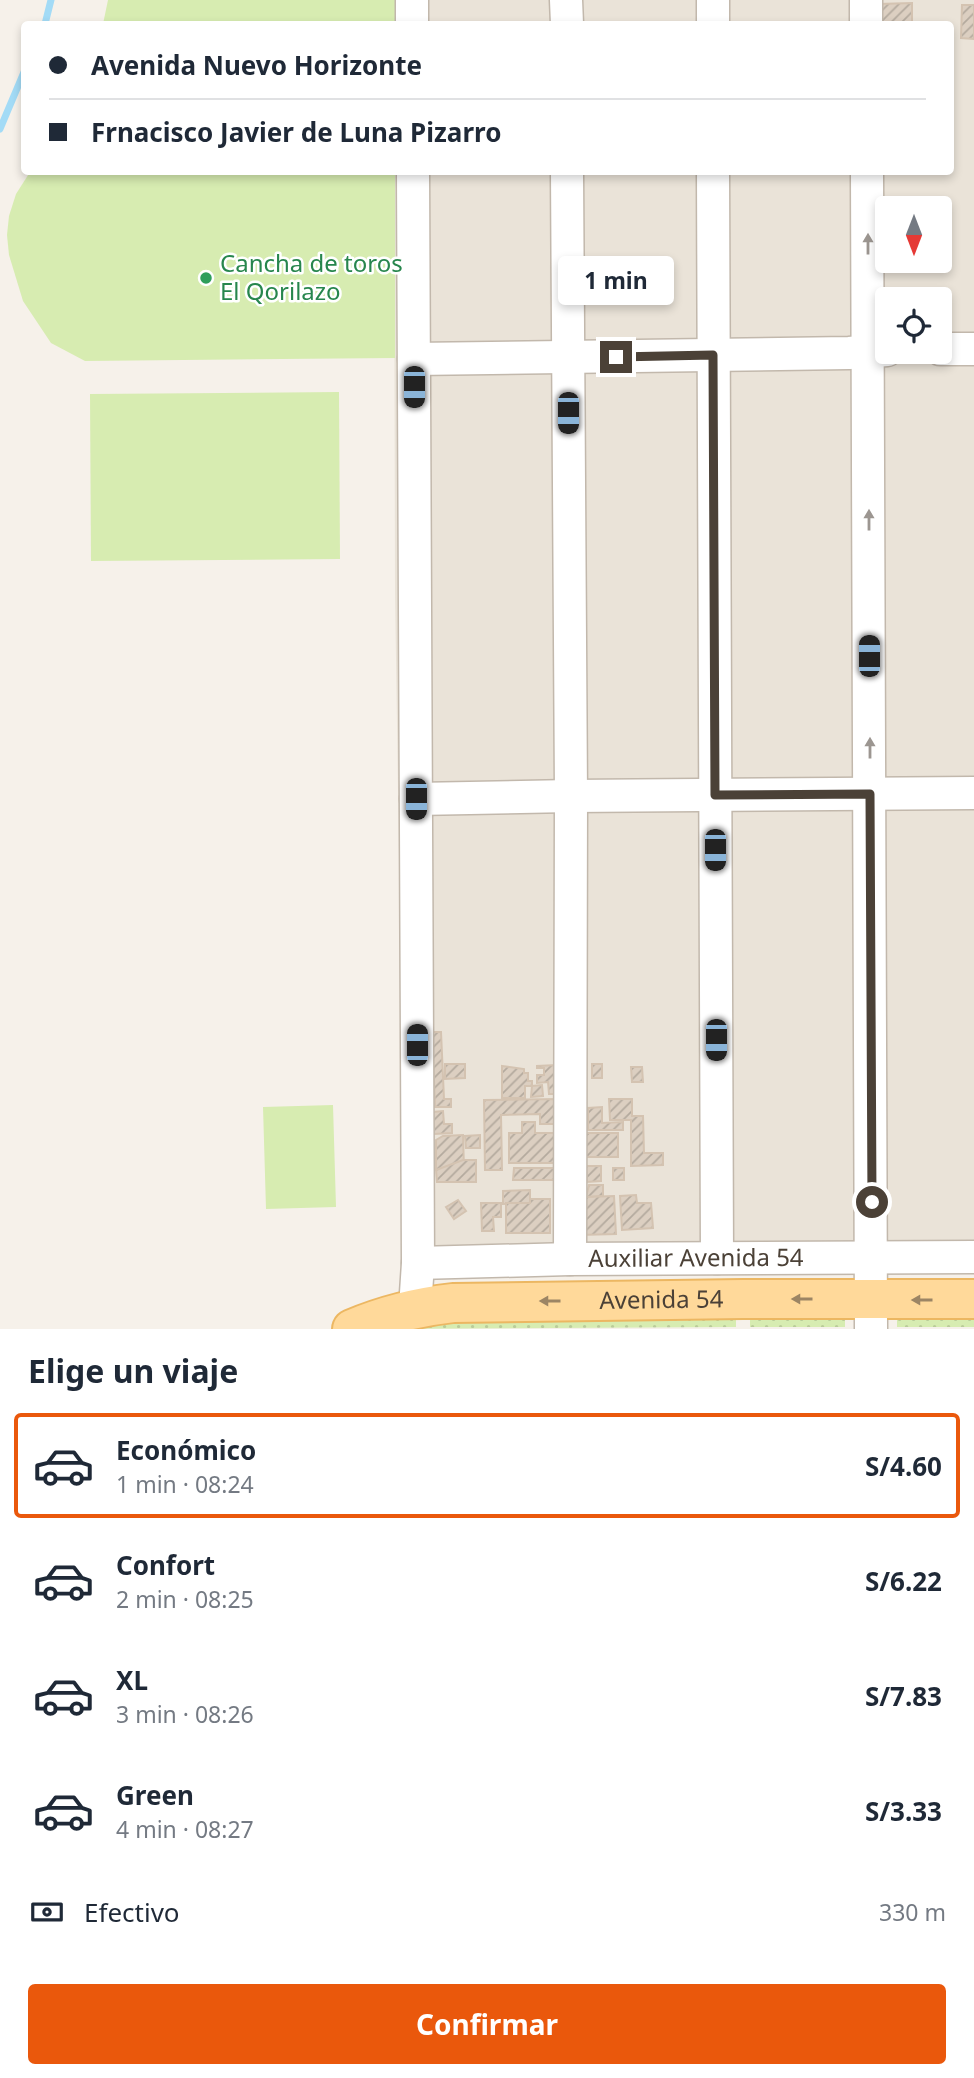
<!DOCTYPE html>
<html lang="es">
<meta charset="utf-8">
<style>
:root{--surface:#fff;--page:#f2f2f3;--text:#1f2937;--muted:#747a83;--line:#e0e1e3;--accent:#ea580c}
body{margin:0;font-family:"Noto Sans",sans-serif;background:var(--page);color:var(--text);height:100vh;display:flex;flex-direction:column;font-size:26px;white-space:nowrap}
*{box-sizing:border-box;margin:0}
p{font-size:23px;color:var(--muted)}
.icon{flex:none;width:38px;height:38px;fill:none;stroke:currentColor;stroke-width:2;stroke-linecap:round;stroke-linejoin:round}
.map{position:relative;height:1329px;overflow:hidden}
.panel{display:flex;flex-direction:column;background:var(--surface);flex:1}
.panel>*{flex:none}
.hud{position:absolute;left:21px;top:21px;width:933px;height:154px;border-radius:7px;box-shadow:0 4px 10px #0003;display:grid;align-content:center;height:154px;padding:0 28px;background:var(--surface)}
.needle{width:46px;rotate:180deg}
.buttons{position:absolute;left:875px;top:196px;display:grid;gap:14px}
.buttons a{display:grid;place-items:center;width:77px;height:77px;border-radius:7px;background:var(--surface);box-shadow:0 4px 10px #0003;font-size:35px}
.end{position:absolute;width:32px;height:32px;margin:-16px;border:9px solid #4b4137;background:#fff;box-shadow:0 0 0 4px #fff}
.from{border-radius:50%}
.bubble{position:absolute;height:49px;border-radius:7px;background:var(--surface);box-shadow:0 4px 10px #0003;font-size:23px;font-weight:700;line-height:49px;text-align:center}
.car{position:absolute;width:21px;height:42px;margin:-21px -10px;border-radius:9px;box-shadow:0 0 5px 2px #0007;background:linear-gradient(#222 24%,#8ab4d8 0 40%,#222 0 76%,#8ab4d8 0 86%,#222 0)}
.hud b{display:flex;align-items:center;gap:24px;height:66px;font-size:26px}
.hud b+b{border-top:2px solid var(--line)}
.hud i{width:18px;height:18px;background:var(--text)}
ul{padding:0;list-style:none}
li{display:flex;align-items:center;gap:21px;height:105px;margin:0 14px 10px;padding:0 14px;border:4px solid transparent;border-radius:7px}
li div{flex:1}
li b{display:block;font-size:26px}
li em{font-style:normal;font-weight:700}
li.on{border-color:var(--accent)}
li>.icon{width:63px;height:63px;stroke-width:1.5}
h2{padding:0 28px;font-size:32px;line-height:84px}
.pay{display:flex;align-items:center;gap:18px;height:77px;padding:0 28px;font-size:26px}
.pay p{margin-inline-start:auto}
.action{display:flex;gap:14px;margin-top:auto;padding:14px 28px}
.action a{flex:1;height:80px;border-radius:7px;background:var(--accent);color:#fff;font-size:28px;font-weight:700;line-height:80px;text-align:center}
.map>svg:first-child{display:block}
.residential{fill:#eae3d8;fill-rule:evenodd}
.grass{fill:url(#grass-dots)}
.pitch{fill:#d7ecb1}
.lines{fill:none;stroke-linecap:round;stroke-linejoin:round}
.stream{stroke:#a3dbf6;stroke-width:7}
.building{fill:url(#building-hatch);stroke:#d4c3b1;stroke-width:2}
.minor-casing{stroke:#c2b8ac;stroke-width:35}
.major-casing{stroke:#ecb762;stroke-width:42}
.minor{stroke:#fff;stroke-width:32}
.major{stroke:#ffd99a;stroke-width:38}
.oneway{fill:#9c9691}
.oneway2{fill:#9c8564}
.route{stroke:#4b4137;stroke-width:9}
.leisure-dot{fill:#2e9e5b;stroke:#fff;stroke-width:2.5}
.labels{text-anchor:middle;stroke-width:5;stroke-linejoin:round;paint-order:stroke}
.leisure-label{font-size:24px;fill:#27864d;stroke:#fff;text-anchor:start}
.street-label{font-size:24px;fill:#4b4137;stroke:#fff}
</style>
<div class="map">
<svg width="974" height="1329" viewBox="0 0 974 1329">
<defs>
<pattern id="grass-dots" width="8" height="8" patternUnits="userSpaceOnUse" patternTransform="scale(1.75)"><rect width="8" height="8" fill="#d7ecb1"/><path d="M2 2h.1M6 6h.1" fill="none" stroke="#bacc99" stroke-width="1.8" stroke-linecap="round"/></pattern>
<pattern id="building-hatch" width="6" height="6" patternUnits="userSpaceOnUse" patternTransform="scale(1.75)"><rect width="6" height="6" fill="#dccfc1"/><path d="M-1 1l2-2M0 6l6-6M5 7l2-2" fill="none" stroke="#b4aa9e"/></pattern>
</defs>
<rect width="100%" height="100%" fill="#f6f1ea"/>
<path class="residential" d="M394,0H974V1248L405,1252L395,593L394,172H950V24H394ZM887,208H940V261H887ZM887,299H940V352H887Z"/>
<g class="grass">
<path d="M974,1311V1327H897V1312Z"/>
<rect x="750" y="1312" width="95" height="15"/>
<path d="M736,1313V1327L383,1329L406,1323Z"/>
</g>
<g class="pitch">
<path d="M108,0H396V24H103Z"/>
<path d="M30,172H395V358L85,361L51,343L23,301L9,255L7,235L9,216L16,194Z"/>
<path d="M339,392L340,559L91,561L90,394Z"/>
<path d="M333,1105L336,1207L266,1209L263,1107Z"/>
</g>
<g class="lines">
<g class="stream">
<path d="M45,24L51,0"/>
<path d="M0,129L24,72"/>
</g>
</g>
<g class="building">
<path d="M912,3V24H881L878,4Z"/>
<path d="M962,5H974V39L961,38Z"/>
<path d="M432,1032H441L444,1099H451V1107H435Z"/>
<path d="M445,1064H465V1078L445,1079Z"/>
<rect x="592" y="1064" width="10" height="14"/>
<path d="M557,1065L558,1094H549L548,1082L537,1083V1075H544V1068H537V1066Z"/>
<path d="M502,1066L524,1069V1073H528V1081H532V1086H525V1098H502Z"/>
<path d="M631,1067H642L643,1082H632Z"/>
<path d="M542,1085L543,1096L531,1097L532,1086Z"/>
<path d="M558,1099L559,1124H540V1114L501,1115L502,1170H485L484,1100Z"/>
<path d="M609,1099H632V1116H643L644,1153H663V1165L631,1166V1120H610Z"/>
<path d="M602,1107V1123L623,1122V1130H588V1108Z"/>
<path d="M443,1111L444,1124H452V1133L434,1134L433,1112Z"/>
<path d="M522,1122H535V1133H557V1163H509V1133H522Z"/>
<path d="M585,1133H618V1157H584Z"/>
<path d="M463,1135L464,1169L436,1170V1140L443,1136Z"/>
<path d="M480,1135V1148H466L465,1136Z"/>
<path d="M463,1160H476V1182H437L436,1170Z"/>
<path d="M586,1166H601V1181L587,1182Z"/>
<path d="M514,1168H554V1180H513Z"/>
<rect x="613" y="1168" width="11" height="12"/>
<path d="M589,1185H603V1196L586,1197Z"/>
<path d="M530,1190V1203L503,1204V1191Z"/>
<path d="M636,1195L637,1203H651L653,1228L622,1230L620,1196Z"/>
<path d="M614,1196L616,1234L579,1235L578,1206H586V1197Z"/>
<path d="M530,1199H550V1233H506V1203H530Z"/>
<path d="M458,1200L466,1211L454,1219L446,1207Z"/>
<path d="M481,1203H501V1217H493L494,1231H482Z"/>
</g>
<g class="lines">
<g class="minor-casing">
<g id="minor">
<path d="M412,0V24"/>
<path d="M566,0L567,24"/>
<path d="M713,0V24"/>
<path d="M866,0V24"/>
<path d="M413,172L418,1263L415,1308"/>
<path d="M567,172L571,796L570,1259"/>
<path d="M713,172L717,1258"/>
<path d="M867,172L871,1329"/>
<path d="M940,349H974"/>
<path d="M414,359L849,353L887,350"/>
<path d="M416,799L571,796L974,793"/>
<path id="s1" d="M418,1263L570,1259L974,1257"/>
</g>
</g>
<g class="major-casing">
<g id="major">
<path id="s2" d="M352,1329C385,1315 417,1307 453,1303L743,1299H974"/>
</g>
</g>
<use href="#minor" class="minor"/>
<use href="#major" class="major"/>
</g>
<defs><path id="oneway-solid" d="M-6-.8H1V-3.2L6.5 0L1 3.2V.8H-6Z" transform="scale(1.75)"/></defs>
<g class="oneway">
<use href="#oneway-solid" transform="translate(868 244) rotate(-90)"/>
<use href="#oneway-solid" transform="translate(869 520) rotate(-90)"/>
<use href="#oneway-solid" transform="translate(870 748) rotate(-90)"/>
</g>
<g class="oneway2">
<use href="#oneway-solid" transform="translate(802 1299) rotate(180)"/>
<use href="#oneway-solid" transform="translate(922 1300) rotate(180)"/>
<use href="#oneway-solid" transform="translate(550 1301) rotate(180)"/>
</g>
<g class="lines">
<path class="route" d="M616,357L713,355L715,795L870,794L872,1202"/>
</g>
<circle class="leisure-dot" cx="206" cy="278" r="7"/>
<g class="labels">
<g class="leisure-label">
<text x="220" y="272">Cancha de toros<tspan x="220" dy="28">El Qorilazo</tspan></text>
</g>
<g class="street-label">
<text dy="8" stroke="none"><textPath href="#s1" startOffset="278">Auxiliar Avenida 54</textPath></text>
<text dy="8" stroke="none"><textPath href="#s2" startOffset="313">Avenida 54</textPath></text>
</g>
</g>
</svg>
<div class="buttons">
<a><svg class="needle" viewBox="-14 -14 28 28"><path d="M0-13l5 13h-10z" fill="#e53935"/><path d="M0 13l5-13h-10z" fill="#747a83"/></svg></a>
<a><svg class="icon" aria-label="locate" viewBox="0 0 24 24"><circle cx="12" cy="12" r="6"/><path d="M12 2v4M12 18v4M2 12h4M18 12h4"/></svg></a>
</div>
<i class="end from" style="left:872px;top:1202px"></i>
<i class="end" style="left:616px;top:357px"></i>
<div class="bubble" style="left:558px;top:256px;width:116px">1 min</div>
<i class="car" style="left:414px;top:387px;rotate:180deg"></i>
<i class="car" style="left:568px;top:413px;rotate:180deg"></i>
<i class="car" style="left:869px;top:656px;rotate:0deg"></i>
<i class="car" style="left:416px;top:799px;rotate:180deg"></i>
<i class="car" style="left:715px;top:850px;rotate:180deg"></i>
<i class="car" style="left:716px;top:1040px;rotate:180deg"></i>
<i class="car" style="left:417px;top:1045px;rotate:0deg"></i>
<div class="hud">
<b><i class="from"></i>Avenida Nuevo Horizonte</b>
<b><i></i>Frnacisco Javier de Luna Pizarro</b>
</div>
</div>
<section class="panel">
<h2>Elige un viaje</h2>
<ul>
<li class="on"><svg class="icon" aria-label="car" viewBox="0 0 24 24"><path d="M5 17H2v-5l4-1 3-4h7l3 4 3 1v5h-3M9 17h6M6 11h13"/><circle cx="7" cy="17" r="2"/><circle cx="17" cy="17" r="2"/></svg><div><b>Económico</b><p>1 min · 08:24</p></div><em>S/4.60</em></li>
<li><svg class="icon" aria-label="car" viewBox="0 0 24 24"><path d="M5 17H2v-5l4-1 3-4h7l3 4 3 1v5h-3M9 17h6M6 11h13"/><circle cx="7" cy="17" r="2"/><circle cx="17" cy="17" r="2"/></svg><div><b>Confort</b><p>2 min · 08:25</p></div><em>S/6.22</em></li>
<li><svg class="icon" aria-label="car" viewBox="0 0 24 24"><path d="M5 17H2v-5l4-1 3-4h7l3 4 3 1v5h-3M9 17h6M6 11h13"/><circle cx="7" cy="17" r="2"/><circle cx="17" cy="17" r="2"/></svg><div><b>XL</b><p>3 min · 08:26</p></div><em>S/7.83</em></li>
<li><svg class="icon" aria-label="car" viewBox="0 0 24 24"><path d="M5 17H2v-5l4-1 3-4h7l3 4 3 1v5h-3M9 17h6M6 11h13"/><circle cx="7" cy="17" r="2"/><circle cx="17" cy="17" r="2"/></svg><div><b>Green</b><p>4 min · 08:27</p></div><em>S/3.33</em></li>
</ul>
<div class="pay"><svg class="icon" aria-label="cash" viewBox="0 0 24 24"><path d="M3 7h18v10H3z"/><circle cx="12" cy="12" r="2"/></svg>Efectivo<p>330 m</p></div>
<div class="action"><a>Confirmar</a></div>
</section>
